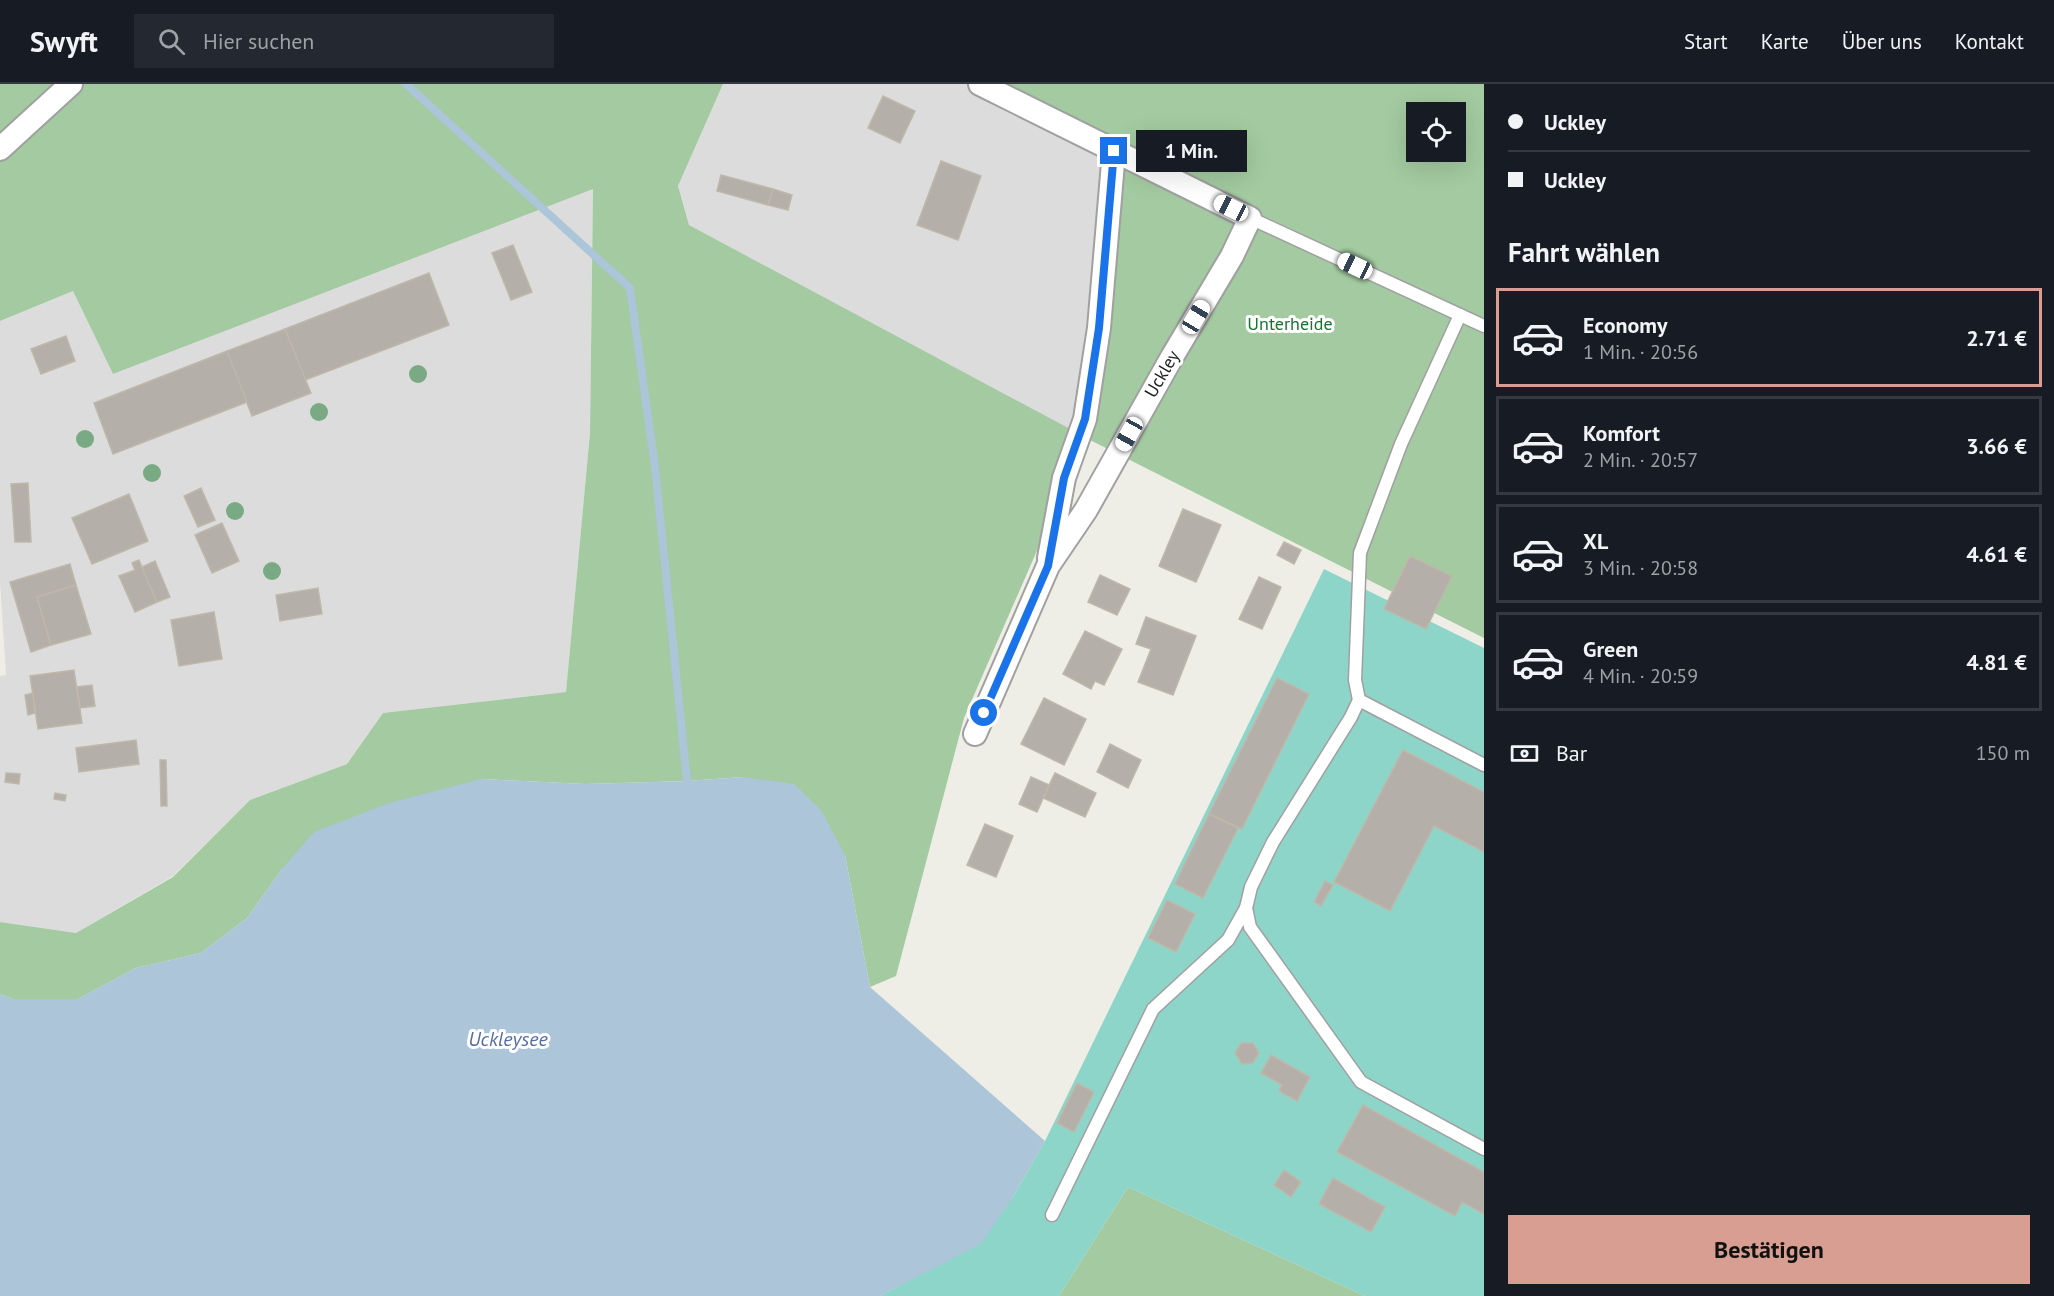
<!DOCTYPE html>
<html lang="de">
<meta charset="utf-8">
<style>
:root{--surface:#171b24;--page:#242831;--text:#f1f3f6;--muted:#9ea1a6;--line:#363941;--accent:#d89e91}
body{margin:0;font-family:"PT Sans",sans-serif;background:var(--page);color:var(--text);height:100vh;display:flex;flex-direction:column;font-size:22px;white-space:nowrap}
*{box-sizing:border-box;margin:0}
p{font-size:20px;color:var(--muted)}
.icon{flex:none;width:33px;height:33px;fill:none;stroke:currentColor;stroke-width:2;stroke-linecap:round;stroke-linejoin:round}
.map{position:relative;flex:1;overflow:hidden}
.drawer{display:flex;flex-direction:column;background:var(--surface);width:570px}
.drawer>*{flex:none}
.banner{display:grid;align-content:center;height:132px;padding:0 24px;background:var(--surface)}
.controls{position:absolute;left:1406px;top:18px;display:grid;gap:12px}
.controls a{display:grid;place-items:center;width:60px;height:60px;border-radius:0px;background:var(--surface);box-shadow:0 6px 24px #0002;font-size:30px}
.end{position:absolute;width:27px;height:27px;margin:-14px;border:8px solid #1a73e8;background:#fff;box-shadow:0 0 0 3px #fff}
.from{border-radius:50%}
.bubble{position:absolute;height:42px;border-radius:0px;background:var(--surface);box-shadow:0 6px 24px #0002;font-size:20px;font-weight:600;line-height:42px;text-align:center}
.car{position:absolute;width:18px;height:36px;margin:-18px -9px;border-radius:8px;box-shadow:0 0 4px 2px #0007;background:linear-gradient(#fff 24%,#345 0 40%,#fff 0 76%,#345 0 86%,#fff 0)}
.banner b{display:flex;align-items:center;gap:21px;height:57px;font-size:22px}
.banner b+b{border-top:2px solid var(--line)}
.banner i{width:15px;height:15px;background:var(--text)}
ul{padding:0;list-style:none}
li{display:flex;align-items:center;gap:18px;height:99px;margin:0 12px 9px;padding:0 12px;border:3px solid var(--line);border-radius:0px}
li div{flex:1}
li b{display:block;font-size:22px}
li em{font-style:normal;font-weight:600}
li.current{border-color:var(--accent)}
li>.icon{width:54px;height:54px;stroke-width:1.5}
h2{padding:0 24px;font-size:27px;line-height:72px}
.pay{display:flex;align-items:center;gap:15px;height:66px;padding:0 24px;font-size:22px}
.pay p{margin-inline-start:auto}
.primary-button{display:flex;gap:12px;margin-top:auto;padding:12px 24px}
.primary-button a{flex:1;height:69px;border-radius:0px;background:var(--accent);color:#111;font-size:24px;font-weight:600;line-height:69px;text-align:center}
header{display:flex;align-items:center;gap:36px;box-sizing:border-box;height:84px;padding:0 30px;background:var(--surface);border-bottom:2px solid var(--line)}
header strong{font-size:28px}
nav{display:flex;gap:33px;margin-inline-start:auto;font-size:21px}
.search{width:420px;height:54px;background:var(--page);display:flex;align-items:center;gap:15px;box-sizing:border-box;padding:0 21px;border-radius:0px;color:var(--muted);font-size:22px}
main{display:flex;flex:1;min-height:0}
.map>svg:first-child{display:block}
.residential{fill:#dddcdc}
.forest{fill:#a3caa0;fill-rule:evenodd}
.pitch{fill:#8dd5c8}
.water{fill:#acc5d8}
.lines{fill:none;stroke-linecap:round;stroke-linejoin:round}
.stream{stroke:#acc5d8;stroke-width:8}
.building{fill:#b4b0a9;stroke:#bfb8aa;stroke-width:1.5}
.lane-casing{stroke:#a0a0a0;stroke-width:15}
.street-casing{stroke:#a0a0a0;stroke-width:26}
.lane{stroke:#fff;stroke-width:12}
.street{stroke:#fff;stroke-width:22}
.tree{fill:#79aa83}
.route{stroke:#1a73e8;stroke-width:8}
.labels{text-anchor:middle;stroke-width:6;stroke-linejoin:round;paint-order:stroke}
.park-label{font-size:18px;fill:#187332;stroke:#fff}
.street-label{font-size:18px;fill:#1f1f1f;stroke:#fff}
.water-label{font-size:20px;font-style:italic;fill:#556da5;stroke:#fff}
</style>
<header>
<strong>Swyft</strong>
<div class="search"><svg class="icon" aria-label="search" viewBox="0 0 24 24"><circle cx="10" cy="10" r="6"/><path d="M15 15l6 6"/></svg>Hier suchen</div>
<nav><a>Start</a><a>Karte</a><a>Über uns</a><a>Kontakt</a></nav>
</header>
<main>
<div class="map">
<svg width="1484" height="1212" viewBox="0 0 1484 1212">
<rect width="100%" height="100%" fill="#efeee6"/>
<g class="residential">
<path d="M723,0H980L1114,67L1086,354L689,141L678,102Z"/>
<path d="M593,104L590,349L566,608L383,629L347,680L250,716L173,792L76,849L0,838V592L6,591L0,499V237L73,207L113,290Z"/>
</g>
<g class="forest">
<path d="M0,0H723L678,102L689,141L1085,353L1114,67L980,0H1484V554L1086,354L964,634L896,892L870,903L845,771L743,693L687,697L585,700L481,695L282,785L247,834L201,869L136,884L78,915H13L0,910V838L76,849L173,793L250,716L347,680L383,629L566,608L590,349L593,105L113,290L73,207L0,237ZM1416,28H1455V68H1416Z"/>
<path d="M1128,1103L1365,1212H1059Z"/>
</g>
<path class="pitch" d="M1324,485L1484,564V1212H1365L1128,1103L1059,1212H880L921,1190L1013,1113L1045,1057Z"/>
<path class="water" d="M743,693L794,700L821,726L845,771L870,903L1045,1057L1013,1113L981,1160L880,1212H0V910L13,915H78L136,884L201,869L247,834L282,785L314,748L389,719L481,695L585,700L687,697Z"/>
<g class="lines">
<path class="stream" d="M406,0L630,204L655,383L687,697L682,706"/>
</g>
<g class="building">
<path d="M883,12L915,27L900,59L868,44Z"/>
<path d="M941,77L981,92L958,156L917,141Z"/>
<path d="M721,91L773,105L768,121L717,107Z"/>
<path d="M773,105L792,111L788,126L768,121Z"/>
<path d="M513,161L532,208L511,216L492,169Z"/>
<path d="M429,189L449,241L305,296L285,245Z"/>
<path d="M285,245L311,309L252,332L227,267Z"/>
<path d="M66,252L75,277L41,290L31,265Z"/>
<path d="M227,267L247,318L113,370L94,319Z"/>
<path d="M28,399L31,458H15L11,400Z"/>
<path d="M201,404L215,436L198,443L184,412Z"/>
<path d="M129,410L148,457L92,480L72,434Z"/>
<path d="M1183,425L1221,441L1196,498L1159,482Z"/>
<path d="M222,439L239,477L212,489L195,451Z"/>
<path d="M1284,458L1301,466L1294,480L1277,471Z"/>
<path d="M1410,472L1452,492L1426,545L1384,525Z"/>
<path d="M139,476L157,518L135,528L119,492L135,486L132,479Z"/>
<path d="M155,477L170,513L157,518L142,483Z"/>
<path d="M70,480L76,501L37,513L51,561L31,568L10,498Z"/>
<path d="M1100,491L1130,505L1117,531L1088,518Z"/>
<path d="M1259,493L1281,503L1262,545L1239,535Z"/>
<path d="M76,501L91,550L51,561L37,513Z"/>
<path d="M318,504L322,530L280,537L276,511Z"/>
<path d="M214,528L222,575L179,582L171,536Z"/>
<path d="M1146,533L1196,552L1173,611L1138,598L1151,565L1136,560Z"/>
<path d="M1085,547L1122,565L1104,601L1095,597L1091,605L1063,590Z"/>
<path d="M74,586L82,639L38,645L30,592Z"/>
<path d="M1277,594L1309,610L1242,745L1209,730Z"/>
<path d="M92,601L95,622L80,624L77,603Z"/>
<path d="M33,609L35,629L28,631L25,611Z"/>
<path d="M1044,614L1086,635L1064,681L1021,660Z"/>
<path d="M136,656L139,680L79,688L76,664Z"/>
<path d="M1110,660L1141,676L1128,704L1097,688Z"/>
<path d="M1403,666L1484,708V768L1434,742L1390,827L1334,798Z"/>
<path d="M160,676H166L167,722H161Z"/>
<path d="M6,689L20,690L19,700L5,698Z"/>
<path d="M1055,689L1096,709L1085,733L1043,714Z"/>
<path d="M1031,693L1049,701L1037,728L1019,720Z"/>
<path d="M55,709L66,711L65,717L54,715Z"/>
<path d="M1209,730L1238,744L1203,814L1175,800Z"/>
<path d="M985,740L1013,752L996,793L967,781Z"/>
<path d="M1325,797L1333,801L1321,822L1314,818Z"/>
<path d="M1167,816L1195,830L1176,868L1148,854Z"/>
<path d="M1241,959H1253L1259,969L1253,979L1242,980L1235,969Z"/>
<path d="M1271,971L1310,993L1297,1017L1279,1007L1282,1001L1261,989Z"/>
<path d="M1077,999L1094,1008L1074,1048L1057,1039Z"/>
<path d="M1363,1021L1484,1088V1130L1462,1118L1455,1132L1337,1068Z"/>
<path d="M1284,1086L1301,1098L1291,1113L1274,1101Z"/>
<path d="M1333,1094L1385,1123L1371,1148L1319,1120Z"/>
</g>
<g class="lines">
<g class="lane-casing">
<g id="lane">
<path d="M1250,134L1484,242"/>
<path d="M1460,231L1401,360L1360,469L1355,596L1359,616L1484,681"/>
<path d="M1359,616L1351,633L1273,758L1251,803L1246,824L1250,843L1361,998L1484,1065"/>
<path d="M1052,1131L1153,925L1228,856L1246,824"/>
</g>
</g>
<g class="street-casing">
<g id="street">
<path d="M0,65L71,0"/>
<path d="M1049,474L1064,394L1085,335L1099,244L1114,67"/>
<path d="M975,650L1048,482L1086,426L1172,273L1232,172L1250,134L980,0"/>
</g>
</g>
<use href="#lane" class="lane"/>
<use href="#street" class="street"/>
</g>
<g class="tree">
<circle cx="418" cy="290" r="9"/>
<circle cx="319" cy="328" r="9"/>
<circle cx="85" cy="355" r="9"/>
<circle cx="152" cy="389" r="9"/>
<circle cx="235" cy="427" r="9"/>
<circle cx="272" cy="487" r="9"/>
</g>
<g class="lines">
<path class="route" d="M984,629L1048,482L1064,394L1085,335L1099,244L1114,67"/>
</g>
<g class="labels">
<g class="park-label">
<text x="1290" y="246">Unterheide</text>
</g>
<g class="street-label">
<text transform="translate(1162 290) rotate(-60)" y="6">Uckley</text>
</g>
<g class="water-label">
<text x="508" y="962">Uckleysee</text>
</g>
</g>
</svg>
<div class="controls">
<a><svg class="icon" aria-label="locate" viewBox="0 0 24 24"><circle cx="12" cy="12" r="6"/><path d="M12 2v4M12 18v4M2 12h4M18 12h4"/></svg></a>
</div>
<i class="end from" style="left:984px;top:629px"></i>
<i class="end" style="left:1114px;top:67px"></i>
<div class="bubble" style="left:1136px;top:46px;width:111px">1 Min.</div>
<i class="car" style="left:1231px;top:124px;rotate:296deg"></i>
<i class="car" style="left:1355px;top:182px;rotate:295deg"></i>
<i class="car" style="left:1196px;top:233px;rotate:31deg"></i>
<i class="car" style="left:1129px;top:350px;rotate:209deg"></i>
</div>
<section class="drawer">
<div class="banner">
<b><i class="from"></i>Uckley</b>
<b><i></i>Uckley</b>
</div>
<h2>Fahrt wählen</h2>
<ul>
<li class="current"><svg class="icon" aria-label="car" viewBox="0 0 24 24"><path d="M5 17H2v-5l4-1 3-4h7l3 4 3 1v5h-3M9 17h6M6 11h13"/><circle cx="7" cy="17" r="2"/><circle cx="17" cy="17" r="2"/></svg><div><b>Economy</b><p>1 Min. · 20:56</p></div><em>2.71 €</em></li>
<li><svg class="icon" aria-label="car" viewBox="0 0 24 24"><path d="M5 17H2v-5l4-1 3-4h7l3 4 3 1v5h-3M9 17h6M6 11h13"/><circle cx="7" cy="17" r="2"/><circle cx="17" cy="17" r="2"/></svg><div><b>Komfort</b><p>2 Min. · 20:57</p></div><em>3.66 €</em></li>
<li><svg class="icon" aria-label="car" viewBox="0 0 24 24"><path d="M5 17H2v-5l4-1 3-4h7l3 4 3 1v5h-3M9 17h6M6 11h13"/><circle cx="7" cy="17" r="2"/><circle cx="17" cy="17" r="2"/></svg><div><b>XL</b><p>3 Min. · 20:58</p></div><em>4.61 €</em></li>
<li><svg class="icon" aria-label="car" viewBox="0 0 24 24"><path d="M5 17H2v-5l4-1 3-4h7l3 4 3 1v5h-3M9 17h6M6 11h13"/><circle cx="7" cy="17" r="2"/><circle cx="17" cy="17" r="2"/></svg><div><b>Green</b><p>4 Min. · 20:59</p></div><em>4.81 €</em></li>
</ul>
<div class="pay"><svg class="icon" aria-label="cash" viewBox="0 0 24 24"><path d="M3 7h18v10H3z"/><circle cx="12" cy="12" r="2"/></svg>Bar<p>150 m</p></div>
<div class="primary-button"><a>Bestätigen</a></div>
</section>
</main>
